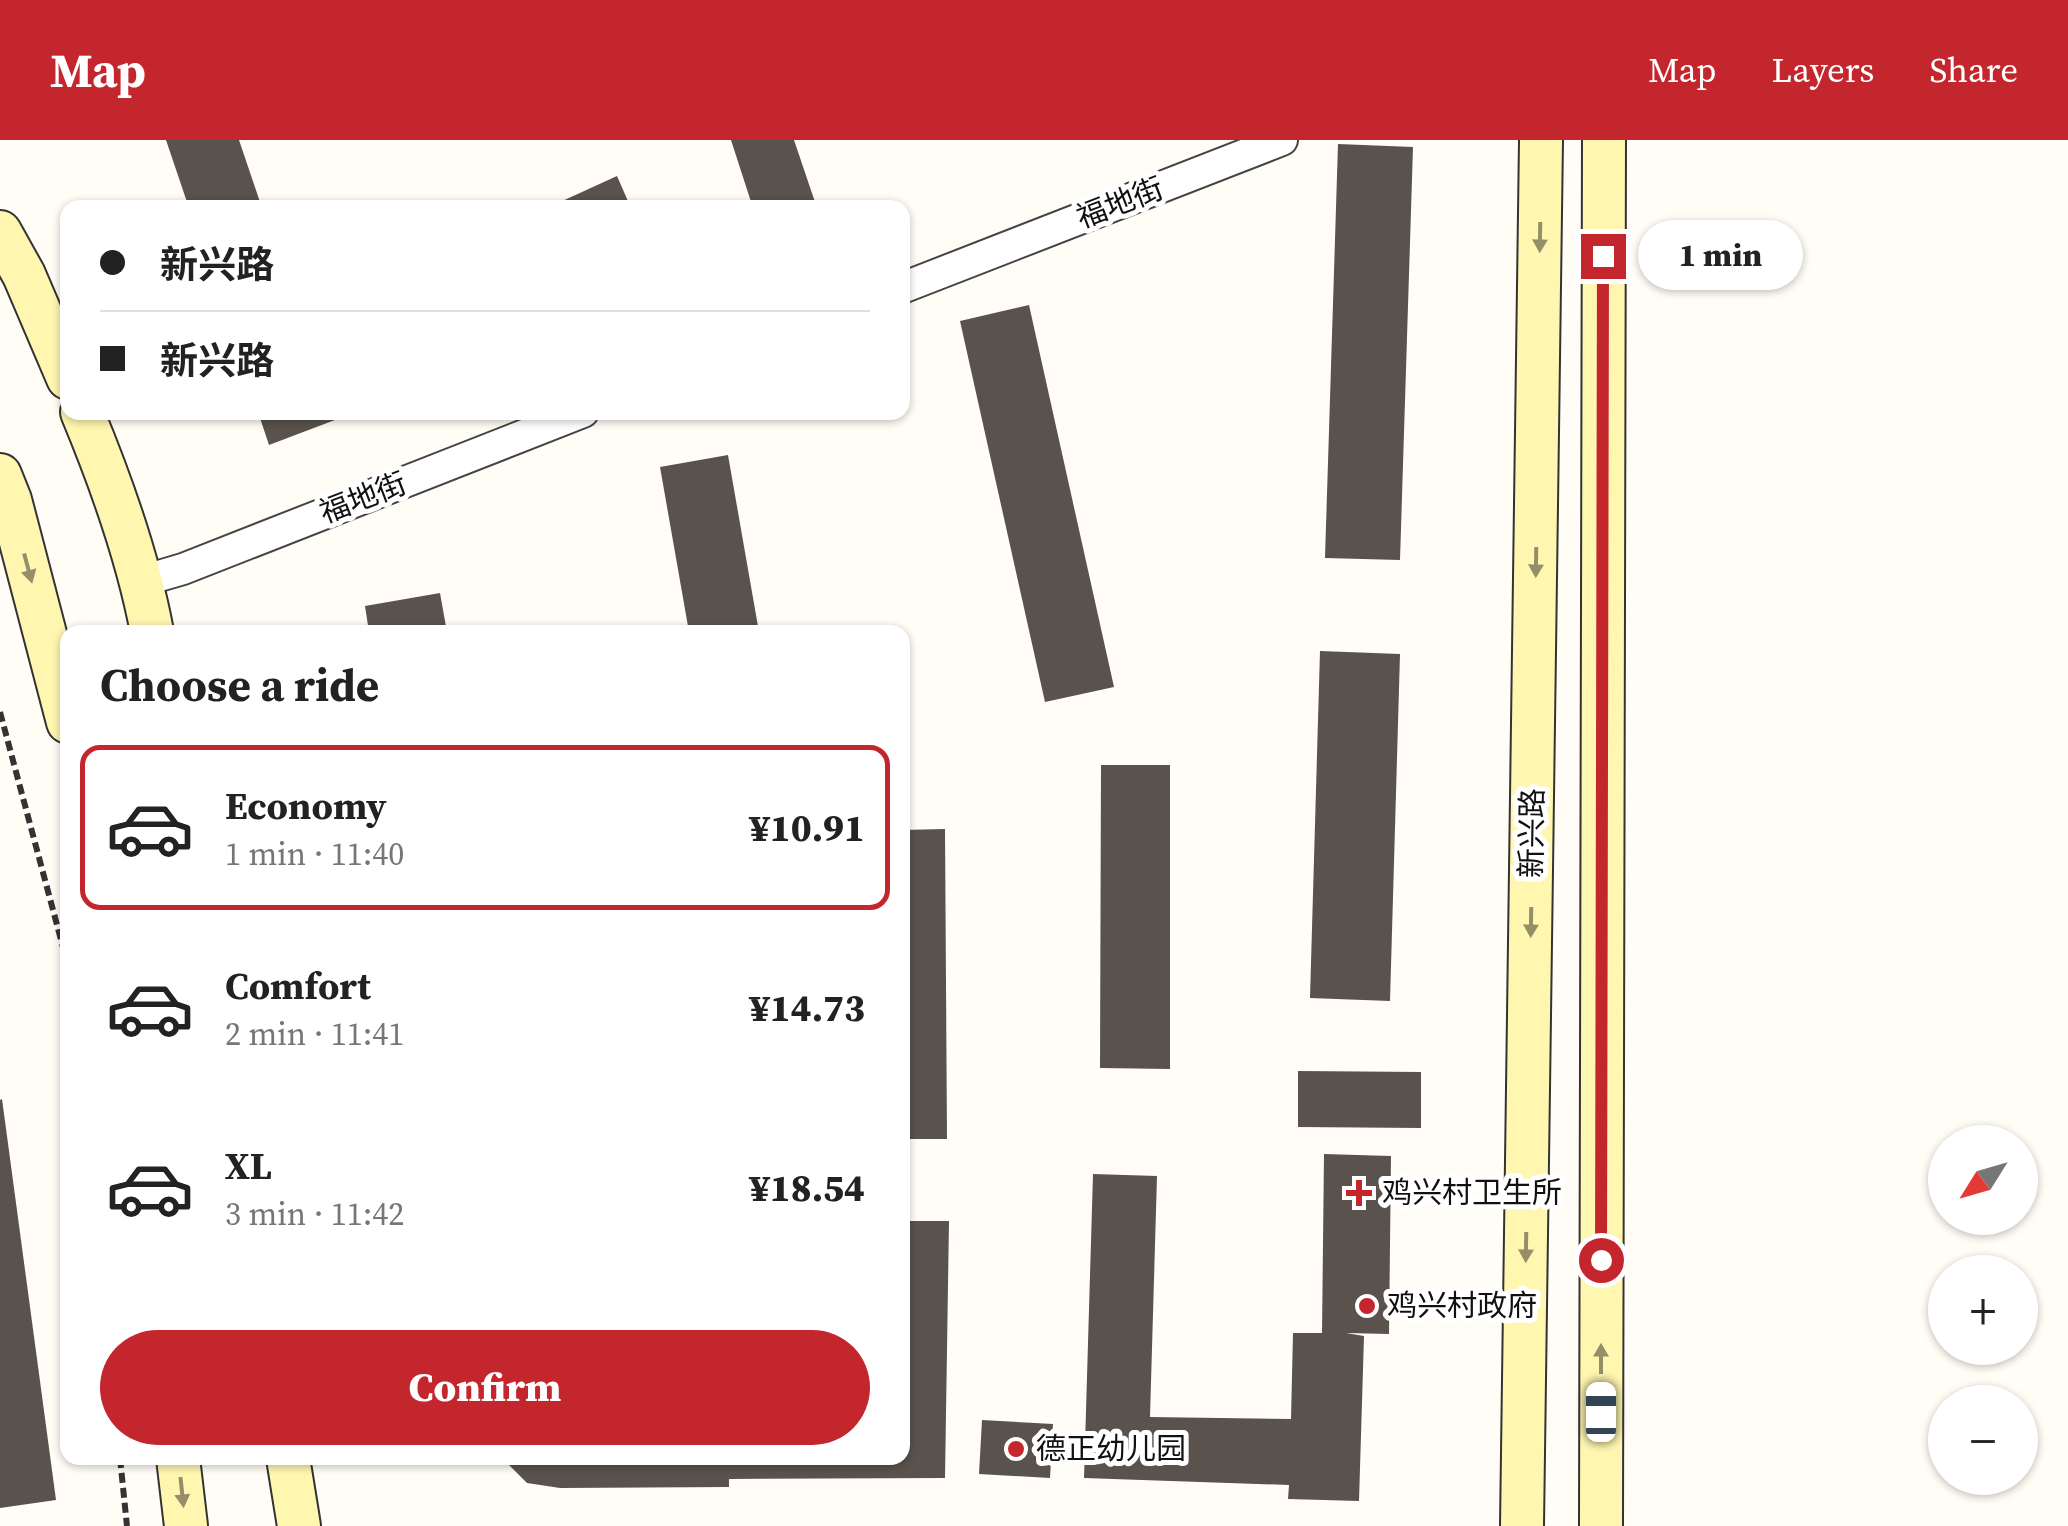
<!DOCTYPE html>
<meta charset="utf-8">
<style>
:root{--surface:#fff;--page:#f6f6f6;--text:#222;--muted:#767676;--line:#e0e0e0;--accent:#c4262e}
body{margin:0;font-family:"Source Serif 4","Noto Sans SC",serif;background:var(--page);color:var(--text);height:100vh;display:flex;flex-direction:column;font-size:38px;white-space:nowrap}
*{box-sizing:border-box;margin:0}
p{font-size:32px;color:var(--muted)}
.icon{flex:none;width:55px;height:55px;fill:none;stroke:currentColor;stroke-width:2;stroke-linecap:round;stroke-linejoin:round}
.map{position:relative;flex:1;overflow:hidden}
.panel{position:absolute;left:60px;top:485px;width:850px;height:840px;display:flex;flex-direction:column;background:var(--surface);border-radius:20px;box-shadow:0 2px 8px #0004}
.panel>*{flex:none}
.hud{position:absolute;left:60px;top:60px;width:850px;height:220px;border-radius:20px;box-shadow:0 2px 8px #0004;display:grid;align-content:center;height:220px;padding:0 40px;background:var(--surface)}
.needle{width:65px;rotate:233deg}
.controls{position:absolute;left:1928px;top:985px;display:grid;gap:20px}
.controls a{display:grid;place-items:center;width:110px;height:110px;border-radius:50%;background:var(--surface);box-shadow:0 2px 8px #0004;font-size:50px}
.end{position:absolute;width:45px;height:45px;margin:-22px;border:12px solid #c4262e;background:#fff;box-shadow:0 0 0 5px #fff}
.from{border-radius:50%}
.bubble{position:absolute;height:70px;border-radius:35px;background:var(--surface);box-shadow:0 2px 8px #0004;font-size:32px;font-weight:800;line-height:70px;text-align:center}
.car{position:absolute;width:30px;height:60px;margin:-30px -15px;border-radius:12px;box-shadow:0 0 8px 2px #0007;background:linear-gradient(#fff 24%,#345 0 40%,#fff 0 76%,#345 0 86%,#fff 0)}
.hud b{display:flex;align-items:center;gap:35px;height:95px;font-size:38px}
.hud b+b{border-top:2px solid var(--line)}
.hud i{width:25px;height:25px;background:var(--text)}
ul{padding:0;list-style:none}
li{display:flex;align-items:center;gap:30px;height:165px;margin:0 20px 15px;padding:0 20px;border:5px solid transparent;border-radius:20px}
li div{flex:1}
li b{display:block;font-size:38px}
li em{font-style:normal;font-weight:800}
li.selected{border-color:var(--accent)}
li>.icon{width:90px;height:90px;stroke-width:1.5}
h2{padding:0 40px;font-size:45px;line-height:120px}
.action{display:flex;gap:20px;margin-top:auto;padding:20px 40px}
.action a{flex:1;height:115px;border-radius:60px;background:var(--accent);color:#fff;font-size:40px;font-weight:800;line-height:115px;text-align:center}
header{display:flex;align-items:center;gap:60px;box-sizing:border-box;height:140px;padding:0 50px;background:var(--accent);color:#fff}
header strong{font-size:48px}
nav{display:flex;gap:55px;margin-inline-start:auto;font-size:35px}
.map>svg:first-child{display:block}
.building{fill:#5a524d}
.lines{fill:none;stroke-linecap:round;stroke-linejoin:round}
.street-casing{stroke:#444;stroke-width:34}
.secondary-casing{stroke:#333;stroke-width:46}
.path{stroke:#333;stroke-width:6;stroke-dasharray:10 5;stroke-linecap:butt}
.street{stroke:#fff;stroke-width:30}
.secondary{stroke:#fff6b0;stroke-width:42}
.oneway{fill:#948f68}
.route{stroke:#c4262e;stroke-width:12}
.poi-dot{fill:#c4262e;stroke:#fff;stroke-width:4}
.labels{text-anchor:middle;stroke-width:10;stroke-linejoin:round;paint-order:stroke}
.street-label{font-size:30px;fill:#111;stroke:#fff}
.poi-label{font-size:30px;fill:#111;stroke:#fff;text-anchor:start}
</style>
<header>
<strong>Map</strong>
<nav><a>Map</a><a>Layers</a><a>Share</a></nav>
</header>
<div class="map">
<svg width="2068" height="1386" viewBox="0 0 2068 1386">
<rect width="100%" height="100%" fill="#fffdf5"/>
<g class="building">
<path d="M166,0H239L262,68H189Z"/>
<path d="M731,0H794L817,68H753Z"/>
<path d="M1338,4L1413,7L1400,420L1325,418Z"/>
<path d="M617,36L631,68H547Z"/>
<path d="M1029,165L1114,547L1045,562L960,181Z"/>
<path d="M258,272H356L269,305Z"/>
<path d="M728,315L759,492H689L660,327Z"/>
<path d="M440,453L447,492H369L365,466Z"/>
<path d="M1320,511L1400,514L1390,861L1310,858Z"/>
<path d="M1101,625H1170V929L1100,928Z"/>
<path d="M945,689L947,999H902V690Z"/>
<path d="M1298,931L1421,932V988L1298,987Z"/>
<path d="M2,959L56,1360L0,1368V960Z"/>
<path d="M1324,1014L1391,1016L1389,1194L1346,1193L1364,1196L1359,1361L1288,1359L1289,1345L1084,1338L1093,1034L1157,1036L1150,1277L1291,1279L1293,1193H1322Z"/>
<path d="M902,1081H949L945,1338L729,1339V1347L560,1348L527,1343L502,1318H902Z"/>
<path d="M982,1280L1053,1284L1050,1338L979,1334Z"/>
</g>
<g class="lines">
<g class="street-casing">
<g id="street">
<path d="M902,148L1282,0"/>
<path d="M142,441L183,429L583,272"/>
</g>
</g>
<g class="secondary-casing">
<g id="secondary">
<path d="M0,92L24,135L68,238"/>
<path d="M82,272C112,344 138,417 152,492"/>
<path d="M0,335L10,360L68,582"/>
<path d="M178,1318L186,1386"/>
<path d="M288,1318L299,1386"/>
<path d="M1522,1386L1541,0"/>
<path d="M1601,1386L1604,0"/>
</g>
</g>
<g class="path">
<path d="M0,572L68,826"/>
<path d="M120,1318L127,1386"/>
</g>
<use href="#street" class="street"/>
<use href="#secondary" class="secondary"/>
</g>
<defs><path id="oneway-solid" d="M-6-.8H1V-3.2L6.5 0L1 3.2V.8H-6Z" transform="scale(2.5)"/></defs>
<g class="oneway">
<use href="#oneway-solid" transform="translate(1540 97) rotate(91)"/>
<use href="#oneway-solid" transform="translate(1536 422) rotate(91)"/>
<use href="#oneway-solid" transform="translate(28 428) rotate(75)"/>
<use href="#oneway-solid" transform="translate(1531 782) rotate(91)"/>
<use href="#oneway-solid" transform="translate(1526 1107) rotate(91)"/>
<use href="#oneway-solid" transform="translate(1601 1219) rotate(-90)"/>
<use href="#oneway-solid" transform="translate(182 1352) rotate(84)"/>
</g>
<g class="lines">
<path class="route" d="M1601,1120L1603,116"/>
</g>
<g class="poi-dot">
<path d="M1354 1038h10v10h10v10h-10v10h-10v-10h-10v-10h10z"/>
<circle cx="1367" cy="1166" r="10"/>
<circle cx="1016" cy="1309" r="10"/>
</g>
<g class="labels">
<g class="street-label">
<text transform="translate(1120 63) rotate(-21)" y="10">福地街</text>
<text transform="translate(363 358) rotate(-21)" y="10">福地街</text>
<text transform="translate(1532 693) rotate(-89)" y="10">新兴路</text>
</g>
<g class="poi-label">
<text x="1382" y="1063">鸡兴村卫生所</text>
<text x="1387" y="1176">鸡兴村政府</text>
<text x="1036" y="1319">德正幼儿园</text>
</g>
</g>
</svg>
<div class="controls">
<a><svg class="needle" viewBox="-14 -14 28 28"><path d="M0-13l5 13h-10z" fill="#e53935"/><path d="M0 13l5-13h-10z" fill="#767676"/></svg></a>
<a>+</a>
<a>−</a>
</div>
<i class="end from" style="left:1601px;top:1120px"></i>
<i class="end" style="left:1603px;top:116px"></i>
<div class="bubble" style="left:1638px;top:80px;width:165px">1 min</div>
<i class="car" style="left:1601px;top:1272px;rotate:0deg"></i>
<div class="hud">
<b><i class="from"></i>新兴路</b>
<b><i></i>新兴路</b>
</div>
<section class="panel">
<h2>Choose a ride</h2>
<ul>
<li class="selected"><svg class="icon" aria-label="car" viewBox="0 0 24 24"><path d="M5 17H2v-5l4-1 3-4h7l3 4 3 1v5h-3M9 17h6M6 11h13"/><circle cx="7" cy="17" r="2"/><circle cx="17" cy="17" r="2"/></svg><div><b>Economy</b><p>1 min · 11:40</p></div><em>¥10.91</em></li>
<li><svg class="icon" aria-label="car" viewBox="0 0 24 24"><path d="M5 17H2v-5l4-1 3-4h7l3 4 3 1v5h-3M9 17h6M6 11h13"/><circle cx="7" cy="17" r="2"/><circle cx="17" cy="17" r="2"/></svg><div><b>Comfort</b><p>2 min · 11:41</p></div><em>¥14.73</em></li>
<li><svg class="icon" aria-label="car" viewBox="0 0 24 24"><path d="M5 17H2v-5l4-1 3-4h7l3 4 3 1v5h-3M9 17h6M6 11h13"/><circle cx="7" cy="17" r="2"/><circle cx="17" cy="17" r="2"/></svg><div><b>XL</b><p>3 min · 11:42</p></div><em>¥18.54</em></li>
</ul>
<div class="action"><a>Confirm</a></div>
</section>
</div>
